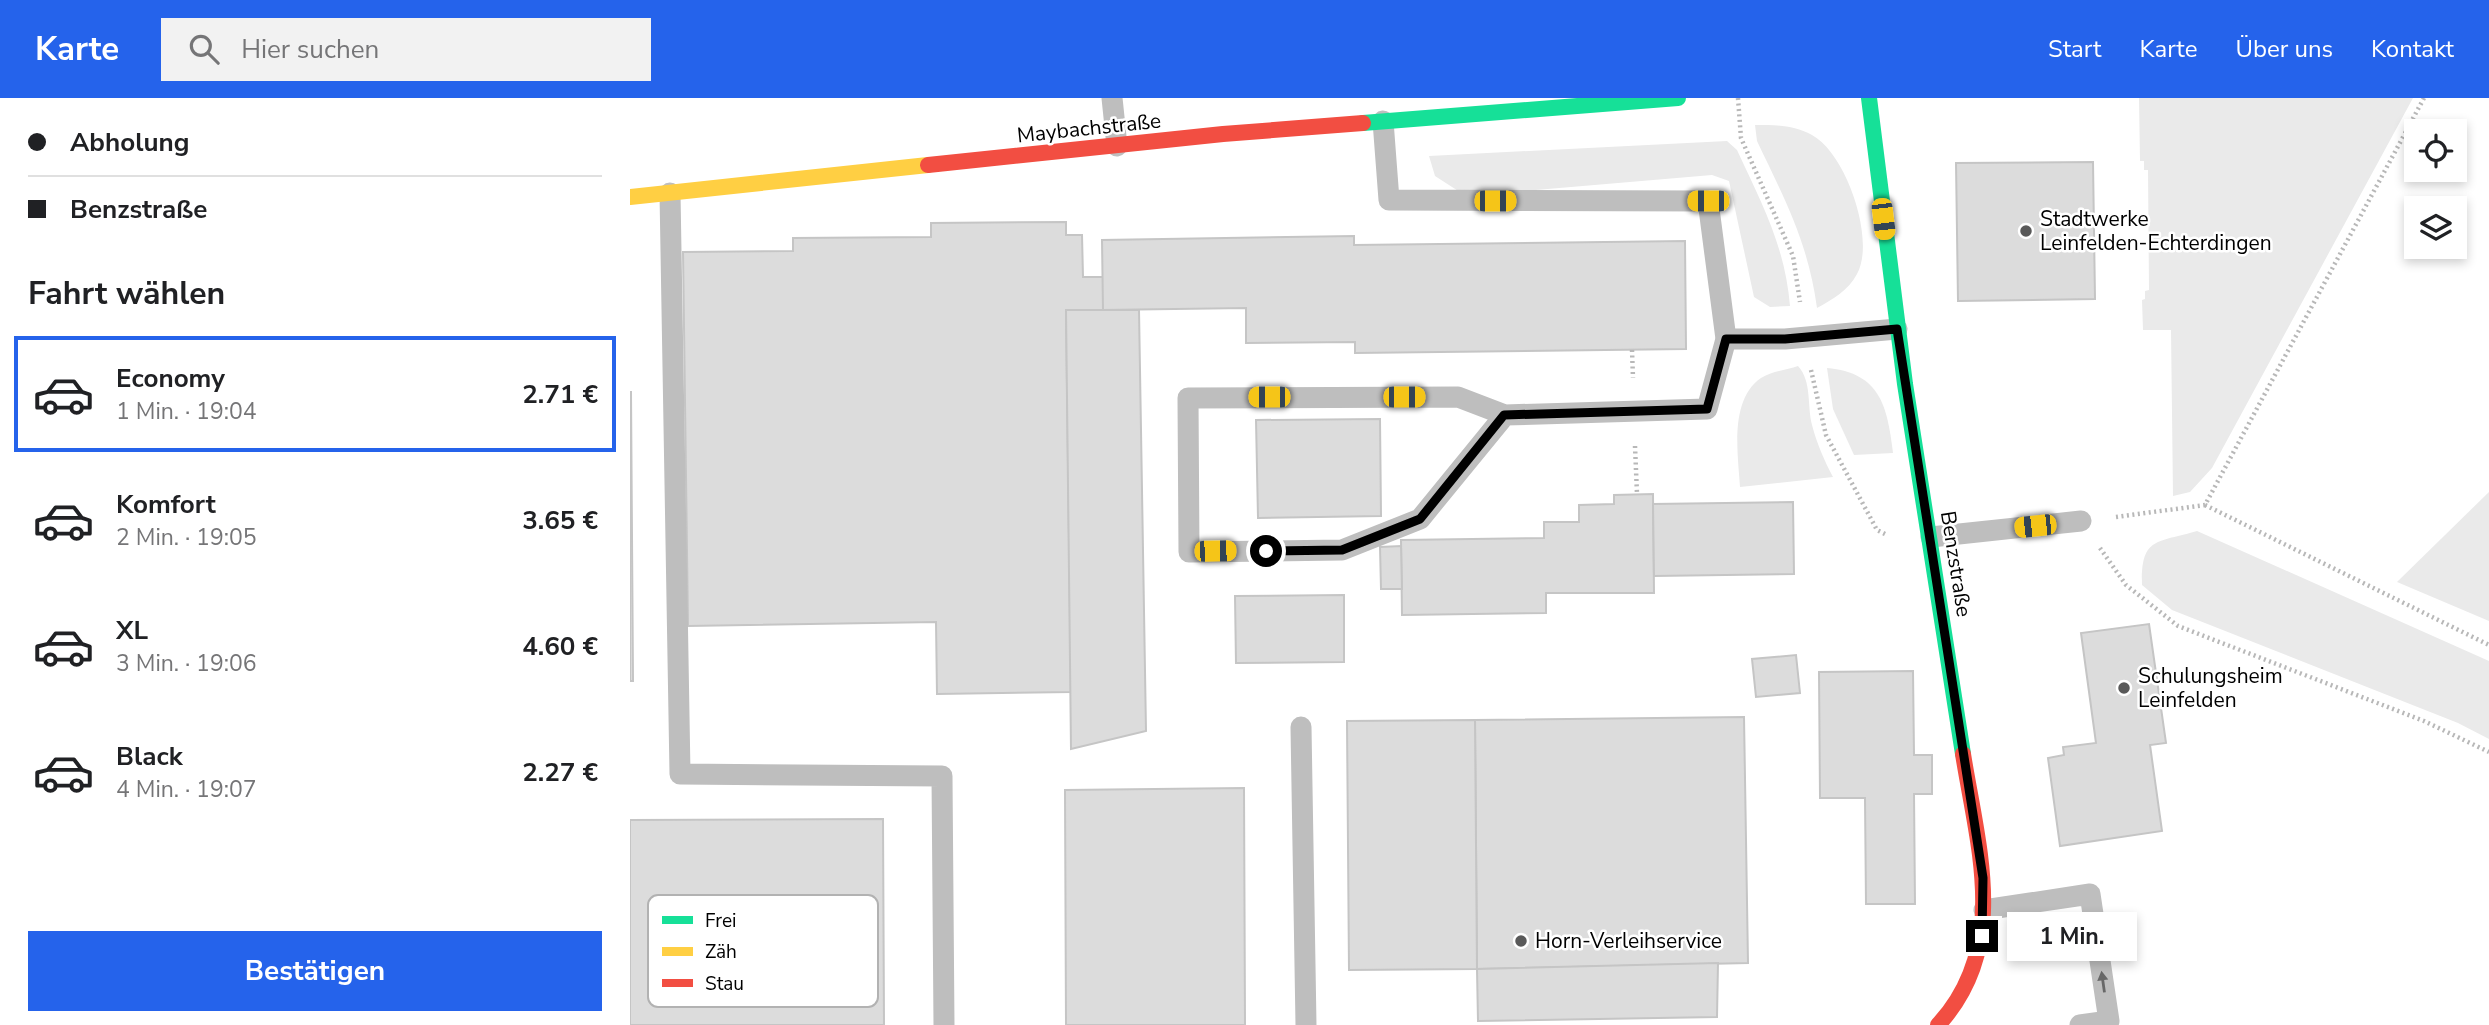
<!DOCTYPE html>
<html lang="de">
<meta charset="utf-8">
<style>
:root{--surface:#fff;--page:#f2f2f2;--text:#202124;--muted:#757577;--line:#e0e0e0;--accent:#2563eb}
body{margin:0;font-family:"Nunito Sans",sans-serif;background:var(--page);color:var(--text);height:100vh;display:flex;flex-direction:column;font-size:26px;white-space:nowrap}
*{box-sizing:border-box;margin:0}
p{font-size:23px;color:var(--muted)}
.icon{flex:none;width:38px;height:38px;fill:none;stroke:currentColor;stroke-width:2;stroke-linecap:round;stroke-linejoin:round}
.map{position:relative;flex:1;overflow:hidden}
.drawer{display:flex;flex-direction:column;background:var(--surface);width:630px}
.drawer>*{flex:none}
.banner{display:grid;align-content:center;height:154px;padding:0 28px;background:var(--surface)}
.buttons{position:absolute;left:1774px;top:21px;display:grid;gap:14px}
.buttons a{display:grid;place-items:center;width:63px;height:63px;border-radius:0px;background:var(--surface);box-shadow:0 4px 10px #0003;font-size:35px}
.end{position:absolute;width:32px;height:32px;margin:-16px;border:9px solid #000;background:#fff;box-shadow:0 0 0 4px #fff}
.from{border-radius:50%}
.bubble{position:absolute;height:49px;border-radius:0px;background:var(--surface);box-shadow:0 4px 10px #0003;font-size:23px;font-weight:700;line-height:49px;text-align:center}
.car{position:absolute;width:21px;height:42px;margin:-21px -10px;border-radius:9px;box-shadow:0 0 5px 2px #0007;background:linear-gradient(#f5c518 24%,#345 0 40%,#f5c518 0 76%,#345 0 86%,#f5c518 0)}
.banner b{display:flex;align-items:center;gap:24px;height:66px;font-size:26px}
.banner b+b{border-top:2px solid var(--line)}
.banner i{width:18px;height:18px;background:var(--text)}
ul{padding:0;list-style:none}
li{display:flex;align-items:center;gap:21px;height:116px;margin:0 14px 10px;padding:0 14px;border:4px solid transparent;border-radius:0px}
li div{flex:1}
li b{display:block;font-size:26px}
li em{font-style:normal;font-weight:700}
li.active{border-color:var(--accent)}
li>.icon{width:63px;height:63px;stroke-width:1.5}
h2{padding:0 28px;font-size:32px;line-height:84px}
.action{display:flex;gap:14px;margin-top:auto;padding:14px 28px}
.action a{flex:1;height:80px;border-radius:0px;background:var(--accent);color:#fff;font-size:28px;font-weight:700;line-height:80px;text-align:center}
header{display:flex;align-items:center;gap:42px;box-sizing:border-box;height:98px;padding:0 35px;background:var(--accent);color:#fff}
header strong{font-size:33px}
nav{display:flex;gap:38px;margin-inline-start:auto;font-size:24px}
.search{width:490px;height:63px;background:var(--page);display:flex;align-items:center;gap:18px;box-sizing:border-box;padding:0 24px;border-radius:0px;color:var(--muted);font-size:26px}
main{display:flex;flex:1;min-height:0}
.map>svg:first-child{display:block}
.green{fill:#eaeaea}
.building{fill:#dcdcdc;stroke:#c5c5c5;stroke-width:2}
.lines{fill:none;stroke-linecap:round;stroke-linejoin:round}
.path{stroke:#b8b8b8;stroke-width:4.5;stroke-dasharray:2 3.5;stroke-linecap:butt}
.lane{stroke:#bebebe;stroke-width:21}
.fast{stroke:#16e098;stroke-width:16}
.slow{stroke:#ffcf43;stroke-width:16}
.jam{stroke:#f24e42;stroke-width:16}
.oneway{fill:#686868}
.route{stroke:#000;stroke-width:9}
.poi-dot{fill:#595959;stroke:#fff;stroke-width:2.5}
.labels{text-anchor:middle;stroke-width:5;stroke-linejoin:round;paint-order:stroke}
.street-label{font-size:21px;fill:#000;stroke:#fff}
.poi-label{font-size:21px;fill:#000;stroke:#fff;text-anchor:start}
.key{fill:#fff;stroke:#b2b2b2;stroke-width:2}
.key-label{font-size:19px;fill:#000}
</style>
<header>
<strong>Karte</strong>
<div class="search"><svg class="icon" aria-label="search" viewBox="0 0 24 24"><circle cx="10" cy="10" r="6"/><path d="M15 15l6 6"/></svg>Hier suchen</div>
<nav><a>Start</a><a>Karte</a><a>Über uns</a><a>Kontakt</a></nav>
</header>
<main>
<section class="drawer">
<div class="banner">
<b><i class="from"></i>Abholung</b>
<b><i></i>Benzstraße</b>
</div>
<h2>Fahrt wählen</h2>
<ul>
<li class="active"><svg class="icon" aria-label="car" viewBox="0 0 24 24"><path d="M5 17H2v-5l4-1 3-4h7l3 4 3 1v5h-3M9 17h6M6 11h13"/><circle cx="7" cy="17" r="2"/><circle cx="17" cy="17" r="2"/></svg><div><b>Economy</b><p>1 Min. · 19:04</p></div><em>2.71 €</em></li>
<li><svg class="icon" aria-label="car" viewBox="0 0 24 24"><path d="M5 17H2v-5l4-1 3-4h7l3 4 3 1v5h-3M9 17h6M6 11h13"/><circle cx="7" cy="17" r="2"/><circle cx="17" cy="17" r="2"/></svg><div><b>Komfort</b><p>2 Min. · 19:05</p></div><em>3.65 €</em></li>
<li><svg class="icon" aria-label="car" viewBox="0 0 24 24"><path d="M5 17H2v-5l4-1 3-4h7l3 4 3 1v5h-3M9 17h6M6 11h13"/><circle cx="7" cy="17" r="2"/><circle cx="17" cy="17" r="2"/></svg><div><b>XL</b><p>3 Min. · 19:06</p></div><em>4.60 €</em></li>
<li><svg class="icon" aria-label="car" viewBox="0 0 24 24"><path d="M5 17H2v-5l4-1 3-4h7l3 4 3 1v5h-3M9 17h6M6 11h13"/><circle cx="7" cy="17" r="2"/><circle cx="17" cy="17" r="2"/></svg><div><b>Black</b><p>4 Min. · 19:07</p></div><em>2.27 €</em></li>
</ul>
<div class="action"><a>Bestätigen</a></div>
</section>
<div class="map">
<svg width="1859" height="927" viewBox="0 0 1859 927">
<rect width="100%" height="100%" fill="#fff"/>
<g class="green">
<path d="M1509,0H1783L1582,370L1560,394L1543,398L1541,232H1513L1512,202L1515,201V193L1519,192L1518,72H1514V63H1510Z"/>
<path d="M1125,27C1146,27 1163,27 1182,37C1216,55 1246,142 1227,176C1218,193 1203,201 1187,210C1178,144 1155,102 1127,43Z"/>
<path d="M1097,43L1107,52C1132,106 1155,148 1160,208L1140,209L1124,199L1099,83L1082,77L836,98L805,78L799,58Z"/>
<path d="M1168,268C1182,283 1177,308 1182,327C1187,346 1194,362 1203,379L1110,389C1108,356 1099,302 1131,280C1141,273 1157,272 1168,268Z"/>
<path d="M1197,270C1250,275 1257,307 1263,355L1224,357L1203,311Z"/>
<path d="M1859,394V523L1767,484Z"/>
<path d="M1567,433L1859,563V641L1828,625L1542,512L1512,487C1511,439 1526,445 1567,433Z"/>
</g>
<g class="building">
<path d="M1463,64L1465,201L1328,203L1326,65Z"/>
<path d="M436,124V137H452L453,179H473V212H436L441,594L307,596L306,524L58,528L53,154L163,153V140L301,139V125Z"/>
<path d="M724,138V147L1055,143L1056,251L725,255V244L616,245V210L473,212L472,142Z"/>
<path d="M436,212H509L516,633L441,651Z"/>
<path d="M0,294H1L3,583H0Z"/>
<path d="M750,321L751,418L628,420L626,322Z"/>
<path d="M1023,396L1024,495H916V515L772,517L771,442L914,440V424H949V407L984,406V397Z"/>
<path d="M1163,404L1164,476L1024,478L1023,406Z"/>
<path d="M771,448L772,491H751L750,449Z"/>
<path d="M714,497V564L606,565L605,498Z"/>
<path d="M1519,526L1536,645L1520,647L1532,733L1430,748L1418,660L1434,657L1433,649L1466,645L1451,535Z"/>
<path d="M1166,557L1170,595L1126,599L1122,561Z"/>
<path d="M1283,573L1284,657H1302V696H1284L1285,806H1236L1235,700H1190L1189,574Z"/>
<path d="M1114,619L1118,865L847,871L845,622Z"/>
<path d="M845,622L847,871L719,872L717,623Z"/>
<path d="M614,690L615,927H436L435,692Z"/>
<path d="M253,721L254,927H0V722Z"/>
<path d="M1088,865L1087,919L848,923L847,871Z"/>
</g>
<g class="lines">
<g class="path">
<path d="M1108,0L1111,40L1163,158L1170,204"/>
<path d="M1002,252L1003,280"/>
<path d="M1181,272L1196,337L1247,432L1255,436"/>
<path d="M1005,348L1007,396"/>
<path d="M1575,407L1859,547"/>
<path d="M1486,419L1575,407L1794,0"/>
<path d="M1470,450L1496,487L1548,528L1794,623L1859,654"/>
</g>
<g class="lane">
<path d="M482,0L487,48"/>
<path d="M753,23L759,102L1078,103L1096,241L1077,311L875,317L828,299L558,300L559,454L712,452L790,421L875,317"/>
<path d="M40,95L50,676L312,678L314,927"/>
<path d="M1096,241H1155L1267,231"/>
<path d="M1301,439L1451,423"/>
<path d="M671,629L676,927"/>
<path d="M1354,812L1460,796L1479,923L1450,927"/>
</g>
<g class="fast">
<path d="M1239,0L1275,286L1333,656"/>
<path d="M733,25L1048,0"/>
</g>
<path class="slow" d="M0,99L298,67"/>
<g class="jam">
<path d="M298,67L593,36L733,25"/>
<path d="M1308,927C1380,849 1348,750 1333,656"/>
</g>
</g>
<defs><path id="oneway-solid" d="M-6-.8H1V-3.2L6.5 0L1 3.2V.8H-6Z" transform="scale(1.75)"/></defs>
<use class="oneway" href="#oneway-solid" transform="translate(1473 884) rotate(-98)"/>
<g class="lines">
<path class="route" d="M636,453L712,452L790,421L874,317L1077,311L1096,241H1155L1267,231L1353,780L1352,838"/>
</g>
<g class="poi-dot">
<circle cx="1396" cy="133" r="7"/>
<circle cx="1494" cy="590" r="7"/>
<circle cx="891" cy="843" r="7"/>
</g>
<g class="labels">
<g class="street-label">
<text transform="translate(459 30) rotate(-6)" y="7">Maybachstraße</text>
<text transform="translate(1326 466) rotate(81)" y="7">Benzstraße</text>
</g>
<g class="poi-label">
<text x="1410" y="128">Stadtwerke<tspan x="1410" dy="24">Leinfelden-Echterdingen</tspan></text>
<text x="1508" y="585">Schulungsheim<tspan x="1508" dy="24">Leinfelden</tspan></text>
<text x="905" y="850">Horn-Verleihservice</text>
</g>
</g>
<rect x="18" y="797" width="230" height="112" rx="10" class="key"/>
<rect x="32" y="818" width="31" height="8" fill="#16e098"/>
<rect x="32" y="849" width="31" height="9" fill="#ffcf43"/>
<rect x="32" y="881" width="31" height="8" fill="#f24e42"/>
<g class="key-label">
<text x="75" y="829">Frei</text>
<text x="75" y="860">Zäh</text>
<text x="75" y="892">Stau</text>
</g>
</svg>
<div class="buttons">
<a><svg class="icon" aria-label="locate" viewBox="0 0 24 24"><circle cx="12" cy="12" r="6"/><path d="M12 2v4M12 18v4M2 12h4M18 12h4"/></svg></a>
<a><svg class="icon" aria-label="layers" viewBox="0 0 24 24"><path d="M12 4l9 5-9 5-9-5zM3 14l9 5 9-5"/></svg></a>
</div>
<i class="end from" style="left:636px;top:453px"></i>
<i class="end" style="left:1352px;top:838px"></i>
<div class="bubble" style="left:1377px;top:814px;width:130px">1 Min.</div>
<i class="car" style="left:865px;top:103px;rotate:90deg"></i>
<i class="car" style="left:1078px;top:103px;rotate:270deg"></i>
<i class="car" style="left:1253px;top:121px;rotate:173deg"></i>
<i class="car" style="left:639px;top:299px;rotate:270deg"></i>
<i class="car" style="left:774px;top:299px;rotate:90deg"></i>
<i class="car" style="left:1405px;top:428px;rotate:264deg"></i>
<i class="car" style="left:585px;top:453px;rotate:89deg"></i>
</div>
</main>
